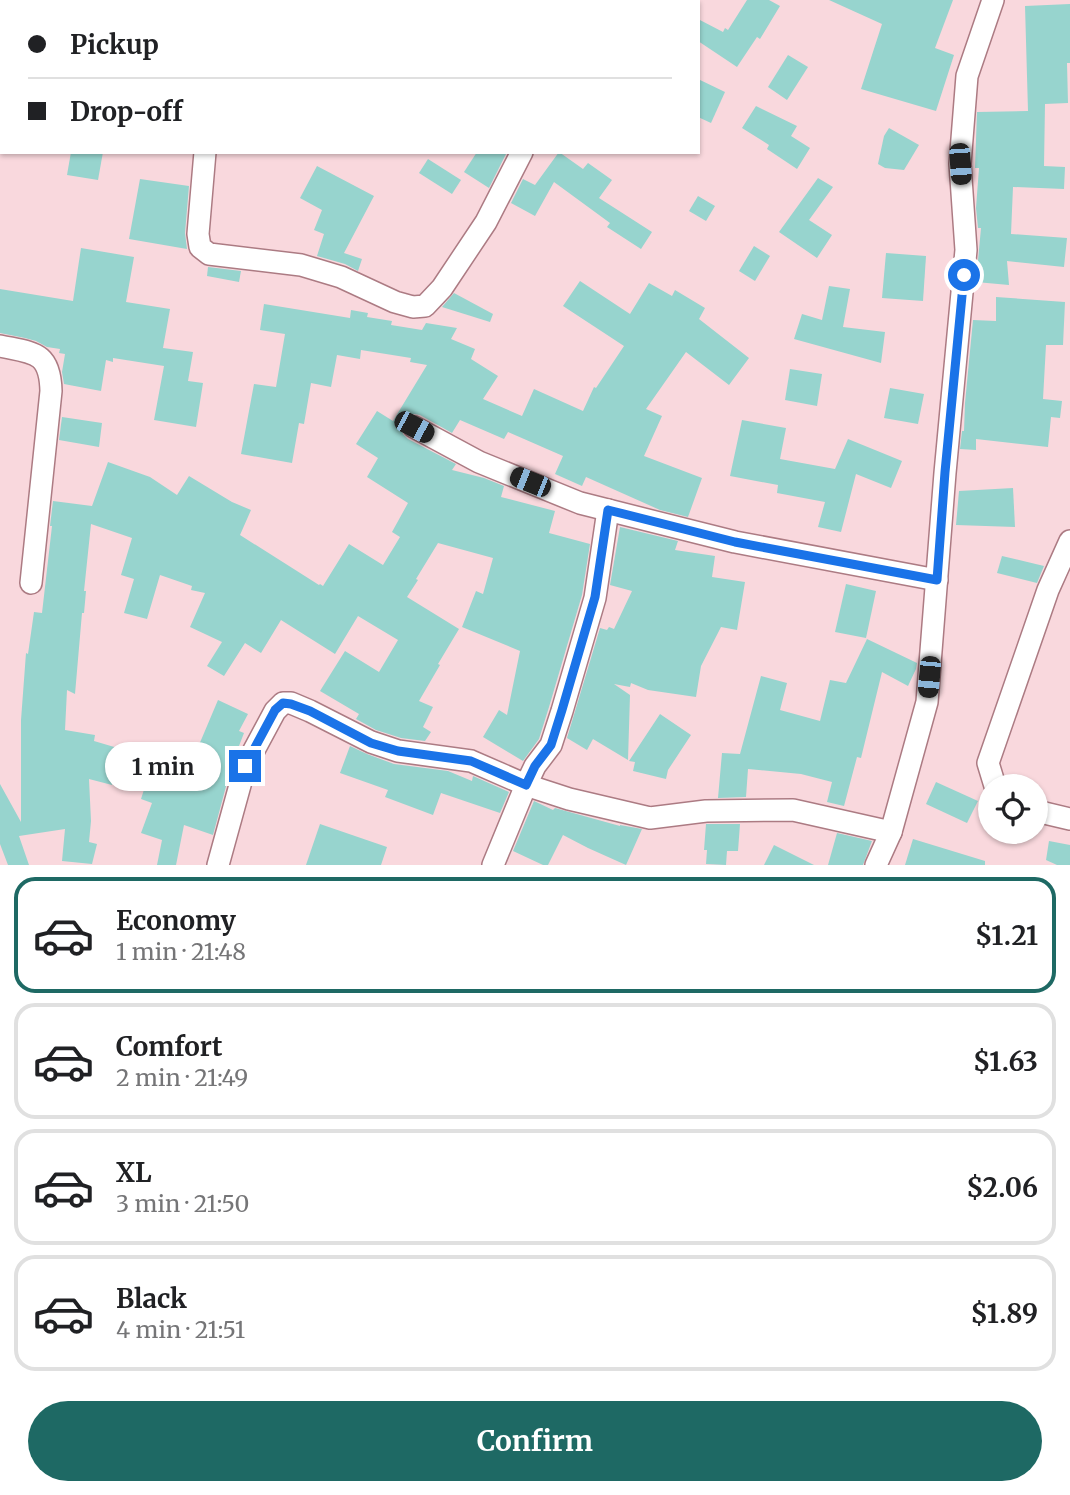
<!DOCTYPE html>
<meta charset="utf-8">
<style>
:root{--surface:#fff;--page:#f2f2f2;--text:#202124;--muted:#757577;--line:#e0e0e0;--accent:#1e6964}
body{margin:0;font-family:Merriweather,serif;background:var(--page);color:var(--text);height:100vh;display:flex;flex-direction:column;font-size:26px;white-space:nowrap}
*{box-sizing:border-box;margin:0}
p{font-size:23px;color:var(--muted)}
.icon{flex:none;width:38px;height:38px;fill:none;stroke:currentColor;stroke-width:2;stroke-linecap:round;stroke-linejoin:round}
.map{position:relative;height:865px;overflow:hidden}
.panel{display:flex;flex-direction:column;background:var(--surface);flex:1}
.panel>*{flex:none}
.guide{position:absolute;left:0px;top:0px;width:700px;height:154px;box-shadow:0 2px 5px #0004;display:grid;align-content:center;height:154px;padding:0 28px;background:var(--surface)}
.tools{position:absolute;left:978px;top:774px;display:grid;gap:14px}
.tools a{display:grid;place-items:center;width:70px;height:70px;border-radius:50%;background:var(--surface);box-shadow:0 2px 5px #0004;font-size:35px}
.end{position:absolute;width:32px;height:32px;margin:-16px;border:9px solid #1a73e8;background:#fff;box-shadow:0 0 0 4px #fff}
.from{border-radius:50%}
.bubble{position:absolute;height:49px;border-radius:24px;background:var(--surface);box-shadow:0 2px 5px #0004;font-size:23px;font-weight:700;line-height:49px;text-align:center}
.car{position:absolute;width:21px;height:42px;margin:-21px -10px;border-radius:9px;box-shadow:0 0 5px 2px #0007;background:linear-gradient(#222 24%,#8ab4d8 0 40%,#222 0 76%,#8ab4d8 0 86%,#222 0)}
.guide b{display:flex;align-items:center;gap:24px;height:66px;font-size:26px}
.guide b+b{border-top:2px solid var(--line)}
.guide i{width:18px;height:18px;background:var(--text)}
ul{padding:12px 0 0;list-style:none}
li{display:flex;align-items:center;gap:21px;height:116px;margin:0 14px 10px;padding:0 14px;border:4px solid var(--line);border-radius:21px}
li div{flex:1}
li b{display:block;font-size:26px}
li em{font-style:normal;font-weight:700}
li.selected{border-color:var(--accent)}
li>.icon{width:63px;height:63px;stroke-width:1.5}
.cta{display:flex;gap:14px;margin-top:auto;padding:14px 28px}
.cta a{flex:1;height:80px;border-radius:42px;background:var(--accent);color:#fff;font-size:28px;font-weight:700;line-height:80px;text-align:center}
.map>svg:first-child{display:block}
.building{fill:#97d4ce}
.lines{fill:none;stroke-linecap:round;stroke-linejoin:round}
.minor-casing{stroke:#ac7b83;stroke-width:24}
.minor{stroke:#fff;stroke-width:21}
.route{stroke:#1a73e8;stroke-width:9}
</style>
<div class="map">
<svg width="1070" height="865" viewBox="0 0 1070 865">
<rect width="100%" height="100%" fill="#f9d8dd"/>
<g class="building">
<path d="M747,0H769L780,6L760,39L757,37L737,67L698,41V19L723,32L725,28L728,30Z"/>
<path d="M829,0H953L935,48L954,55L936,111L861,89L882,24Z"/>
<path d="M1070,4V63H1067L1068,103L1045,104L1044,166L1065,167L1064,189L1013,187L1011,234L1067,238L1064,267L1007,261L1009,285L976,282L981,228H978L976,208L979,168H975L977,112L1028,111L1025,6Z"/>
<path d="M788,55L808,67L787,100L768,87Z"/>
<path d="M698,79L725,92L711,123L698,117Z"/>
<path d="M756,106L797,126L791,136L810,148L797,169L767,149L769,145L742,128Z"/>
<path d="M889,128L919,145L904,170L885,168L878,164L884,136Z"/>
<path d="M71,152H103L98,180L67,175Z"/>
<path d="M477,152H507L489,188L464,172Z"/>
<path d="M559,152L583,169L588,163L612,180L599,198L652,232L641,249L607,227L610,223L554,182L535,216L511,203L523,179L535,185Z"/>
<path d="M428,159L461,180L452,194L419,173Z"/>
<path d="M317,166L374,196L344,253L362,259L358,271L345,264L317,256L324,234L314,230L322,210L300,198Z"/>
<path d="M818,178L833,187L809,220L832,235L817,258L779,232Z"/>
<path d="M140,179L189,186L185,233L187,249L129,239Z"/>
<path d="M698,196L715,206L706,221L689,211Z"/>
<path d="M754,246L770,256L755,281L739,271Z"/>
<path d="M81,248L134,257L126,302L170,309L163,348L193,352L188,381L203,383L196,427L154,420L164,366L113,358V362L106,360L101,391L64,384L62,372L65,354L59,353L60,349L47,347L36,341L25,338L0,333V289L73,301Z"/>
<path d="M886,253L926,256L923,301L882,298Z"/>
<path d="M208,267L241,271L239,282L207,276Z"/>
<path d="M580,281L630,314L649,283L672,296L675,290L705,308L699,319L749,358L729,385L686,352L646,409L662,416L644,456L702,478L688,517L660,510L586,477L582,486L555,474L563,456L508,432L504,439L460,420L452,433L420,415L414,414L408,416L403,420L401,427L403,434L408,439L456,464L452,470L484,478L504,486L501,497L555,511L549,533L590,544L582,595L549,707L539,739L523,761L483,737L499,710L507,715L520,651L462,627L476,591L483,594L493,558L438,543L416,579L418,580L407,597L459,629L438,664L440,665L419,701L433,707L423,727L431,732L425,741L401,738L376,730L356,719L359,714L320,691L345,651L379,672L398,640L358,616L335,654L281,620L261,653L245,643L224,676L207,666L222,642L190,627L205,593L191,590L192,586L160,575L147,619L124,613L134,579L121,575L132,538L91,524L84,591H86L84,613H82L75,694L67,690L65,730L95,735L94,741L121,749L112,785L89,779L91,821L89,842L97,844L92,864L62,861L65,829L19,836L29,865H8L0,844V784L21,822V720L26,653L28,654L34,612L42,613L52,526H50L53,501L92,506L108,462L150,477L177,495L189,476L232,502L251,510L240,535L319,585L320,584L323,586L349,544L383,565L400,537L392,532L408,503L367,477L378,458L356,444L377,411L393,421L427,365L410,362L411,358L361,350L360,359L337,355L331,387L311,383L304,424L299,423L292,463L241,454L254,384L276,387L285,334L260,330L264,304L350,318L351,310L368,313L367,317L392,321L391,325L422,330L426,323L457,328L451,339L475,349L471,359L498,376L483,399L522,416L534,389L583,411L594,387L596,388L624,346L563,306Z"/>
<path d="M829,286L850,289L843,327L885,332L881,363L794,339L802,314L822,320Z"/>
<path d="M454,293L493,314L490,322L442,307Z"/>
<path d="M996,297L1065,302L1063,345H1046L1043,399L1062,401L1060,418L1051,417L1048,447L976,439V450L960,449L962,431H964L965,403L973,320L996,321Z"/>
<path d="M790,369L822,374L817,406L785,400Z"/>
<path d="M890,388L924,394L918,424L884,418Z"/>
<path d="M62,417L102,423L99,447L59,440Z"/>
<path d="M742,420L786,428L780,459L835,469L848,439L902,461L891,488L856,474L841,532L818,527L825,502L777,493L778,485L730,476Z"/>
<path d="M1013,488L1015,527L956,525L959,491Z"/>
<path d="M620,527L678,541L675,550L715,556L712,577L745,582L737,630L721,627L701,666L696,697L648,690L631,683L630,687L614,684L630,695L628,760L593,739L587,750L567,738L600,628L607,630L609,627L614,629L632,591L610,585Z"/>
<path d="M1002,556L1044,566L1037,583L997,573Z"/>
<path d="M846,584L876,591L866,638L835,632Z"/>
<path d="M867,639L917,663L916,669L908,686L882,672L861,758L857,757L844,806L827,802L832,782L801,774L748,769L746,797L718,798L722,753L740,754L761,676L787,683L780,710L820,721L830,680L846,683Z"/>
<path d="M218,700L248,714L239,731L244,733L232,764L213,835L184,825L176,865H157L162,840L141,833L152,803L141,799L149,774L172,781L188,750L196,752Z"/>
<path d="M660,714L691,735L668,770L666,779L633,771L635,762L629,761Z"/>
<path d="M350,746L367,754L394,764L448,771L472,781L473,776L509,792L500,813L441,793L433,815L385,797L388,790L340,773Z"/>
<path d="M936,782L978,801L967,823L926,804Z"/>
<path d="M534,801L553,810L555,808L620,826V825L642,829L626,865L588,848L563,835L548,865H543L513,851Z"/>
<path d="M320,824L387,847L381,865H306Z"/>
<path d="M706,824H740L738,851H727L726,865L706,864L707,850H704Z"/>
<path d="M837,833L872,841L863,865H828Z"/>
<path d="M913,839L985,861V865H905Z"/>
<path d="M1049,841L1070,845V865H1057L1046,860Z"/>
<path d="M774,845L814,865H764Z"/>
</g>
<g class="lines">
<g class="minor-casing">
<g id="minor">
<path d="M227,2V0"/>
<path d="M522,2L523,0"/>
<path d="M205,152L198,234L200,247L209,254L301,265L341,277L395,302L413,307L425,306L442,288L486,222L522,152"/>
<path d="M0,346C33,353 50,351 51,391L31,583"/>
<path d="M414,427L479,462L580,503L735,542L937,580"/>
<path d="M995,786L988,763L1048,590L1070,541"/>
<path d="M1036,811L1070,819"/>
<path d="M218,865L245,767L275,711L283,703H291L310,711L371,742L398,751L471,761L526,785L569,799L650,818L706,811L793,810L891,832"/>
<path d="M493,865L526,785L535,766L551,745L562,711L595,598L608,510"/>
<path d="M876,865L891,832L927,702L945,473L966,250L960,164L967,76L993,0"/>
</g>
</g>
<use href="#minor" class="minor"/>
</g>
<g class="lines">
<path class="route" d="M245,766L275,710L283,703L291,704L310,711L371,743L398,751L471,761L526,785L535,766L551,745L562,710L595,597L608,510L735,542L937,580L945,472L964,275"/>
</g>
</svg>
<div class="tools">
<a><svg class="icon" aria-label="locate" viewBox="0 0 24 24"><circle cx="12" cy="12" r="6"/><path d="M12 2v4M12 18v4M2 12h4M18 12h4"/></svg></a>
</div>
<i class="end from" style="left:964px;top:275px"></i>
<i class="end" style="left:245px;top:766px"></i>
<div class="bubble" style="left:105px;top:742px;width:116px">1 min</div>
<i class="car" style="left:960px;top:164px;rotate:176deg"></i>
<i class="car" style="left:414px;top:427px;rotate:118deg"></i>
<i class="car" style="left:530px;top:482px;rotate:292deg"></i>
<i class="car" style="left:929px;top:677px;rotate:185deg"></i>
<div class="guide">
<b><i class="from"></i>Pickup</b>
<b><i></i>Drop-off</b>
</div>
</div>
<section class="panel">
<ul>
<li class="selected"><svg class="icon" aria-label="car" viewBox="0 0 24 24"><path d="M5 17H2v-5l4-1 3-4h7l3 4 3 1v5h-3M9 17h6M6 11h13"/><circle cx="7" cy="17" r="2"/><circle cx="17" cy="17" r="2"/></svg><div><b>Economy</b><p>1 min · 21:48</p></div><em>$1.21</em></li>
<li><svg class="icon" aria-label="car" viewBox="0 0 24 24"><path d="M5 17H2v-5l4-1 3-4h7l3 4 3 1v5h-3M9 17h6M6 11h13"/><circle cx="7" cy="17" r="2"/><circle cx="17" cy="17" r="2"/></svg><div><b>Comfort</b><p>2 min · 21:49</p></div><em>$1.63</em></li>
<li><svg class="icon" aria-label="car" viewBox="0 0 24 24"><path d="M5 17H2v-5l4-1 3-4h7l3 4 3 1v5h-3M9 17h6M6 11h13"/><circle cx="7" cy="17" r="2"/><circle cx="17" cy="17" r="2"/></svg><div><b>XL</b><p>3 min · 21:50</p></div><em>$2.06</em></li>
<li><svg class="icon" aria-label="car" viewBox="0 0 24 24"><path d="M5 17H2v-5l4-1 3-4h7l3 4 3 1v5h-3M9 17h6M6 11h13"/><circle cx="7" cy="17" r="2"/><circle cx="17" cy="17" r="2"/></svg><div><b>Black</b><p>4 min · 21:51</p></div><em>$1.89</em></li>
</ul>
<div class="cta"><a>Confirm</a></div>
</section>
